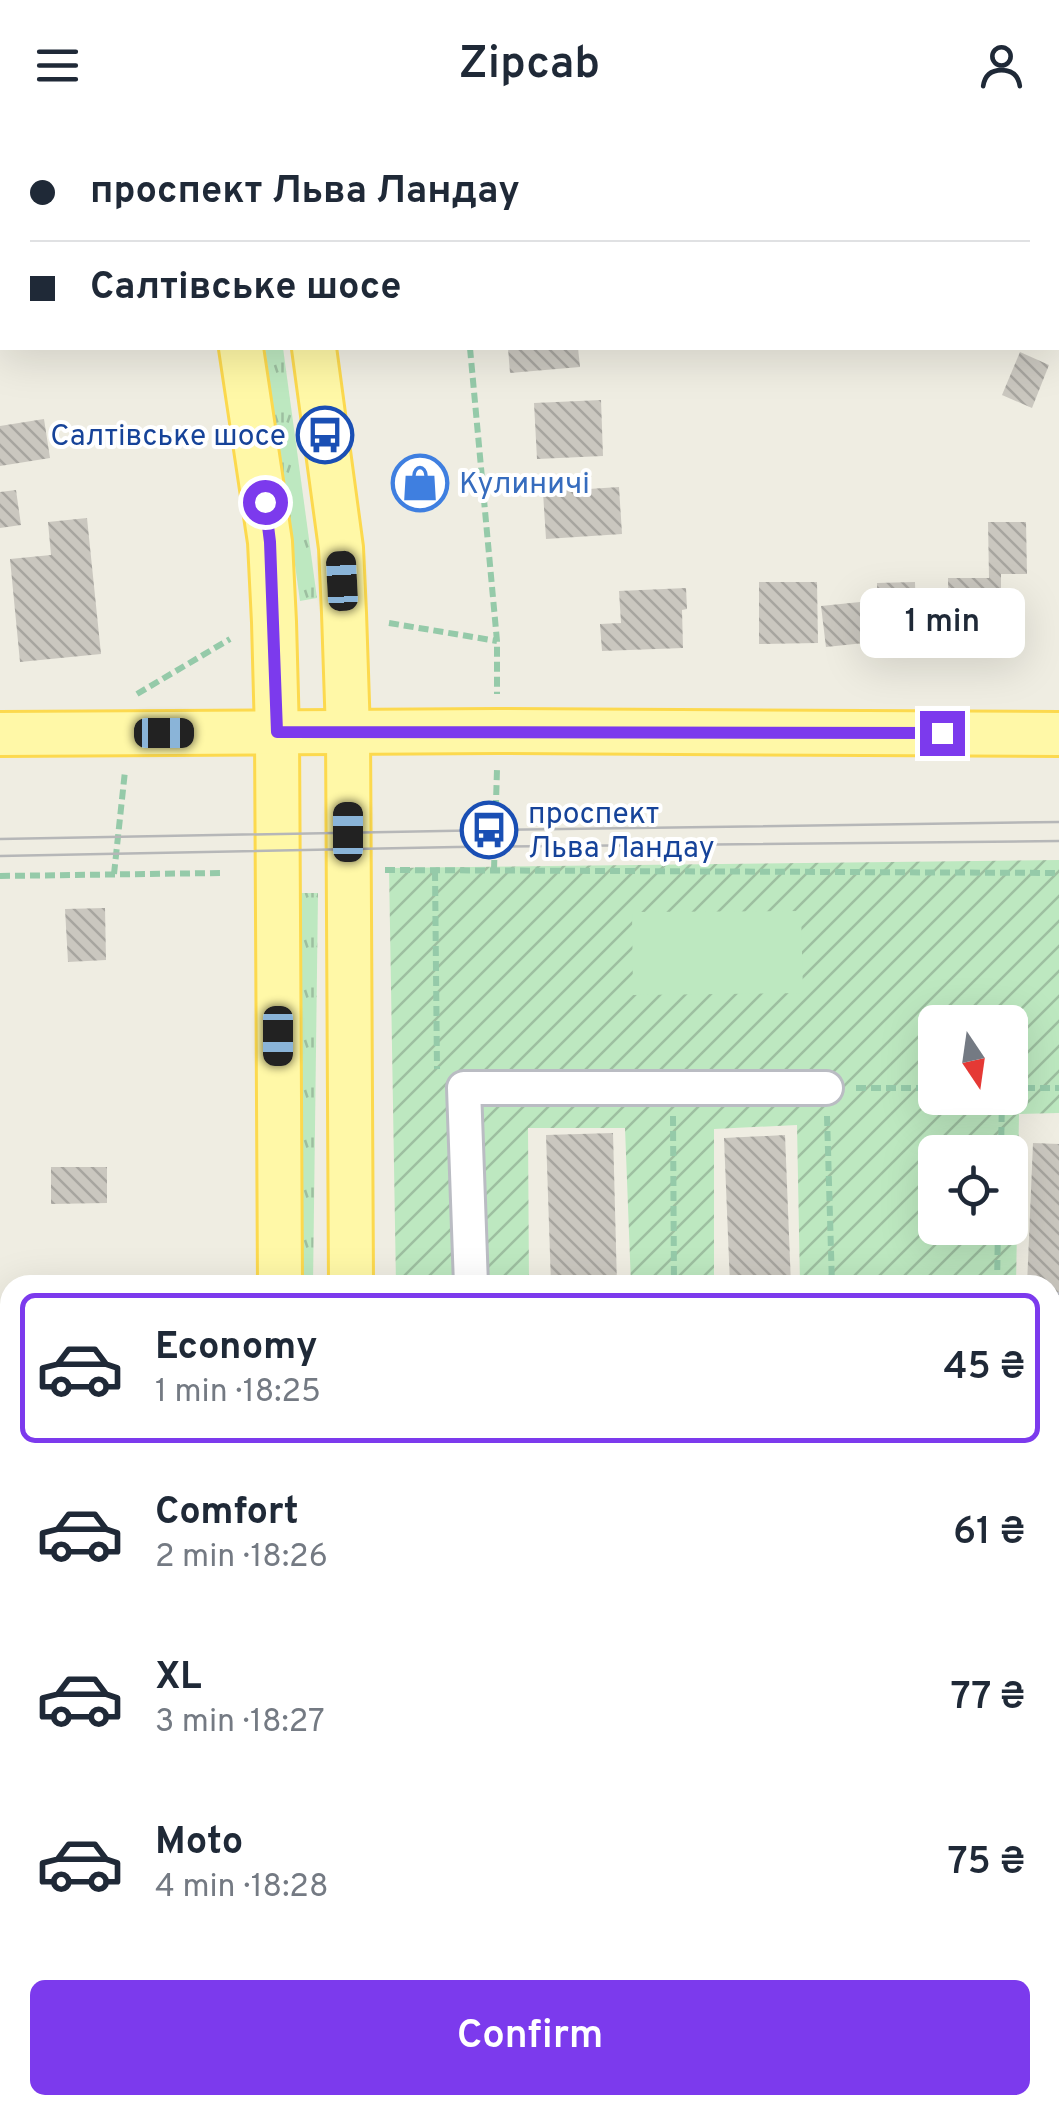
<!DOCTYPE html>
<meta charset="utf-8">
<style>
:root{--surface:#fff;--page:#f6f6f7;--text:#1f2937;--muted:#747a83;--line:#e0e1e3;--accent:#7c3aed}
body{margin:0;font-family:Overpass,sans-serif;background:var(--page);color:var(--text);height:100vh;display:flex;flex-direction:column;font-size:38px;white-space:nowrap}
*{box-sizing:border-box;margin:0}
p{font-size:32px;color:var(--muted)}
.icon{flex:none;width:55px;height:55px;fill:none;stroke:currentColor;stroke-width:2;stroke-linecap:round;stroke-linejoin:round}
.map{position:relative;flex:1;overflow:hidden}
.panel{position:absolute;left:0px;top:1145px;width:1060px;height:840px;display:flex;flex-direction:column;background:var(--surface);border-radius:30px 30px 0 0;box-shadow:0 10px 40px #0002}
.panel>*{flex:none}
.banner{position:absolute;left:0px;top:0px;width:1060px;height:220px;box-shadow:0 10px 40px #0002;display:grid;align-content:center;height:220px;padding:0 30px;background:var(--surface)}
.needle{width:65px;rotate:167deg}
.buttons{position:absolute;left:918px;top:875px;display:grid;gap:20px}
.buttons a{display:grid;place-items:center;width:110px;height:110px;border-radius:15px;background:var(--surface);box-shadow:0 10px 40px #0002;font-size:50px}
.end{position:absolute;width:45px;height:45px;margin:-22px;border:12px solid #7c3aed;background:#fff;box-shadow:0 0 0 5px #fff}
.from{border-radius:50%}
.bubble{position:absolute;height:70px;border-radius:15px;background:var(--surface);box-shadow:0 10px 40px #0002;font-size:32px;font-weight:600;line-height:70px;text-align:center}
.car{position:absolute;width:30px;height:60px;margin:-30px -15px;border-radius:12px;box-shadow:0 0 8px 2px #0007;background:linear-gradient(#222 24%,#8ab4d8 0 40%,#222 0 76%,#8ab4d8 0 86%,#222 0)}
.banner b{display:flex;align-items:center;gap:35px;height:95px;font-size:38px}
.banner b+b{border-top:2px solid var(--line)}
.banner i{width:25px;height:25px;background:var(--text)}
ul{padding:18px 0 0;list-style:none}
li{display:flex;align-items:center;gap:30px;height:150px;margin:0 20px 15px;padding:0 10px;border:5px solid transparent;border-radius:15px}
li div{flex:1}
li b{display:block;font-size:38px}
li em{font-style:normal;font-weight:600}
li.on{border-color:var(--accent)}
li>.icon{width:90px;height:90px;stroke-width:1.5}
.action{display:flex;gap:20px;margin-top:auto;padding:20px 30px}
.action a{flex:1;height:115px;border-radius:15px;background:var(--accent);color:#fff;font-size:40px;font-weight:600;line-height:115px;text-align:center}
header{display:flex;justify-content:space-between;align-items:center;height:130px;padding:0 30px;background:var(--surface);font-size:45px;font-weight:600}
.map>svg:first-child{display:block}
.industrial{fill:url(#industrial-furrows)}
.grass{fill:url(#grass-tufts)}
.garden{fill:url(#garden-furrows);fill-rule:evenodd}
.pitch{fill:#bde8c0}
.building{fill:url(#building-back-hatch)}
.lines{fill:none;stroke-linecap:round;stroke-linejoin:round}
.minor-casing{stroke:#babcc3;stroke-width:38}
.major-casing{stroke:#fcd94e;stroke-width:48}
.path{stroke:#95caa9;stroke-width:6;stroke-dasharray:10 5;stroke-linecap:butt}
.minor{stroke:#fff;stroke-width:32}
.major{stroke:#fff8a7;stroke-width:42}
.tram{stroke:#b6b7b8;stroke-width:2.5}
.route{stroke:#7c3aed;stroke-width:12}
.labels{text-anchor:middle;stroke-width:8;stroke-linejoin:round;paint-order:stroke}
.transit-label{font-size:30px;fill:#164399;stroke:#fff;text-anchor:end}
.shop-label{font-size:30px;fill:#366cbe;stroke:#fff;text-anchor:start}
</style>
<header><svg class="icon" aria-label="menu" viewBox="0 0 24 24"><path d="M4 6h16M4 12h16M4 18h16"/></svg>Zipcab<svg class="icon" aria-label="person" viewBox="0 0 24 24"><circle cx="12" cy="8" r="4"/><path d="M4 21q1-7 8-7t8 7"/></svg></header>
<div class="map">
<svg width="1059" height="1985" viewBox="0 0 1059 1985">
<defs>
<pattern id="industrial-furrows" width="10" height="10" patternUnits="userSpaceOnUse" patternTransform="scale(2.5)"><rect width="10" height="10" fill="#e2e0da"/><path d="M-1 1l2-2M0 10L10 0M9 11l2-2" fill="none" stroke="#bab9b4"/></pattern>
<pattern id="grass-tufts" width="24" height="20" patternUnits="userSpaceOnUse" patternTransform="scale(2.5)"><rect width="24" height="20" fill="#bde8c0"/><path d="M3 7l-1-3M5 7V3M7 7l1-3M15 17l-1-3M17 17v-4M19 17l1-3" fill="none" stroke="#9dbfa0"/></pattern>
<pattern id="garden-furrows" width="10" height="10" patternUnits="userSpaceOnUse" patternTransform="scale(2.5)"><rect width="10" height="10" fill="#bde8c0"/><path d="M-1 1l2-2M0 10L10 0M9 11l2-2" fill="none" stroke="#9dbfa0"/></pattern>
<pattern id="building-back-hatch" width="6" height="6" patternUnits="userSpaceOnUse" patternTransform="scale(2.5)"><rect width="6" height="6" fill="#cac7bf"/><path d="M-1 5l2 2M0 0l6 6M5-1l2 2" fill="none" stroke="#a7a59f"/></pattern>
</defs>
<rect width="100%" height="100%" fill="#efede2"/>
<g class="industrial">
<rect x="1050" y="1195" width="9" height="240"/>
<path d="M1050,1797H1059V1985H891V1975H1050Z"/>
</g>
<g class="grass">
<path d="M265,218H283L317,468L300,471Z"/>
<path d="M297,763H318L313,1155H293Z"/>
</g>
<g class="garden">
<path d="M1059,730V983L1019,984L1016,1155H800L797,995L714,999V1155H631L625,998H528L529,1155H396L389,738ZM935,892H1010V968H935ZM935,1022H1010V1098H935Z"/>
<path d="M1059,1445V1461L1050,1462L1059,1722L1050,1730V1446Z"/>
<rect x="504" y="1975" width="330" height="10"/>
</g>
<path class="pitch" d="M801,781L803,863L633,865L632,782Z"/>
<g class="building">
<path d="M508,218H578L580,237L510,243Z"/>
<path d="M1020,222L1049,235L1032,278L1002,265Z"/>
<path d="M601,270L603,326L537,329L534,273Z"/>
<path d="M44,289L50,328L0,336V296Z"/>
<path d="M619,357L622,404L546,409L543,362Z"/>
<path d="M16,360L21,395L0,398V362Z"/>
<path d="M87,388L101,524L20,532L10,429L51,425L48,392Z"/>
<path d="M988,392H1026L1027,444H1001V512H949L948,448H989Z"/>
<path d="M759,452H817L818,513L759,514Z"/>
<path d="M915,452L917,518L878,519L877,453Z"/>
<path d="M686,458L687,479L682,480L683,518L602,521L600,494L621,493L619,461Z"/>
<path d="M870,471L874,512L826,517L821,476Z"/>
<path d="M105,778L106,830L68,832L65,779Z"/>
<path d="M613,1003L617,1155H551L546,1005Z"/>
<path d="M785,1005L791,1155H730L724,1008Z"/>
<path d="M1033,1013L1059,1014V1175H1050V1155H1027Z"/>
<path d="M51,1037H107V1073L51,1074Z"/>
</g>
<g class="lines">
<g class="minor-casing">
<g id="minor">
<path d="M848,0L854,2"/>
<path d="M1058,77L1059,73"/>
<path d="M471,1155L464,958H826"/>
<path d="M1050,1181H1059"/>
<path d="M0,1549H10"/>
<path d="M0,1949H10"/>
</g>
</g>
<g class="major-casing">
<g id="major">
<path d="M206,0L207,2"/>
<path d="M285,0V2"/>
<path d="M241,218L270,412L274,492L277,603L280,1155"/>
<path d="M314,218L341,418L344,483L348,602L351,1155"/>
<path d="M0,604L497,601L1059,604"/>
<path d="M283,1975V1985"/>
<path d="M353,1975V1985"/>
</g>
</g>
<g class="path">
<path d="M450,0L451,2"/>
<path d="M470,218L497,511V564"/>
<path d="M389,493L497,511"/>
<path d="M137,564L230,509"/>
<path d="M385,740L1059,743"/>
<path d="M494,740L497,639"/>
<path d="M435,741L437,939"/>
<path d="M114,744L125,641"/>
<path d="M0,746L220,743"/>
<path d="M856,958H935"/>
<path d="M1010,958H1059"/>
<path d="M673,986L674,1155"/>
<path d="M827,986L832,1155"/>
<path d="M1001,1022L1002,968"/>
<path d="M997,1155L998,1098"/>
<path d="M1050,1746H1059"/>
<path d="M446,1975V1985"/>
</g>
<use href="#minor" class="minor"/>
<use href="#major" class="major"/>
<g class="tram">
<path d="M0,709L496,700L1059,692"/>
<path d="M0,726L456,717L1059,711"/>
</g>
</g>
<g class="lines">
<path class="route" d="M265,372L270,412L277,602L942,603"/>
</g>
<defs>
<g id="bus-ring" transform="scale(2.875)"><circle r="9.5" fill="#fff" stroke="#1a4fb4" stroke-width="1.5"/><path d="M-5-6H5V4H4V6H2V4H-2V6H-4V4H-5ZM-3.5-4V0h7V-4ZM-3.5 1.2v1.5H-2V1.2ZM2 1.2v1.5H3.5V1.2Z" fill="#1a4fb4"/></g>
<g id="shop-ring" transform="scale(2.875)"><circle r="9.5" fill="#fff" stroke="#3f7fe0" stroke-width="1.5"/><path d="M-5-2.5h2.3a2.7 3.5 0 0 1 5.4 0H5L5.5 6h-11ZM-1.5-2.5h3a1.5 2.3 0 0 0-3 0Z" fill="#3f7fe0"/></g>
</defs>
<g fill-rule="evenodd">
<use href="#bus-ring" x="325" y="305"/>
<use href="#shop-ring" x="420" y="353"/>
<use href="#bus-ring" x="489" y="700"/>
</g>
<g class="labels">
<g class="transit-label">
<text x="286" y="315">Салтівське шосе</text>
<text x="528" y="693" text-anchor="start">проспект<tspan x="528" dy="34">Льва Ландау</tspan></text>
</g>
<g class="shop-label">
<text x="459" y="363">Кулиничі</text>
</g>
</g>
</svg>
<div class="buttons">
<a><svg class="needle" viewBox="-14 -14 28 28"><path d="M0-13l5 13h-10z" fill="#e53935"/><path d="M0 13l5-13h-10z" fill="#747a83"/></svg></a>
<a><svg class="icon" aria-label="locate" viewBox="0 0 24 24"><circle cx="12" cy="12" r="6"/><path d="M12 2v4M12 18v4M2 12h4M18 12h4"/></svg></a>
</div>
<i class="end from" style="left:265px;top:372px"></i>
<i class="end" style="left:942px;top:603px"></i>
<div class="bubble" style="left:860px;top:458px;width:165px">1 min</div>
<i class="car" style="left:342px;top:451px;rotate:357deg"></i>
<i class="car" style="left:164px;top:603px;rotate:90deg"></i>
<i class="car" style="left:348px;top:702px;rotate:0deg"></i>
<i class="car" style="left:278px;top:906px;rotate:180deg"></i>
<div class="banner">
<b><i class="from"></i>проспект Льва Ландау</b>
<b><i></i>Салтівське шосе</b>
</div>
<section class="panel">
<ul>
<li class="on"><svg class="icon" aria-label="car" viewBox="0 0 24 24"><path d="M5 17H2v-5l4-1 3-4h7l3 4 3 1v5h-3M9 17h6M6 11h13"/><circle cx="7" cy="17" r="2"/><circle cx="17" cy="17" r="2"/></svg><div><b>Economy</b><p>1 min · 18:25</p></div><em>45 ₴</em></li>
<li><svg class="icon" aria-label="car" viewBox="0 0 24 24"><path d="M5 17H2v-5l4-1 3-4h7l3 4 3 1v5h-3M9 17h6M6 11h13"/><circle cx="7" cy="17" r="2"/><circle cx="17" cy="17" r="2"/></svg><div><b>Comfort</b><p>2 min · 18:26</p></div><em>61 ₴</em></li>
<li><svg class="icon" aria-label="car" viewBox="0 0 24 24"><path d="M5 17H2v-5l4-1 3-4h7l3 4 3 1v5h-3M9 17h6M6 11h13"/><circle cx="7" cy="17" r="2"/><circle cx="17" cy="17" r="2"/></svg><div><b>XL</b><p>3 min · 18:27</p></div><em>77 ₴</em></li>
<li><svg class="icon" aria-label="car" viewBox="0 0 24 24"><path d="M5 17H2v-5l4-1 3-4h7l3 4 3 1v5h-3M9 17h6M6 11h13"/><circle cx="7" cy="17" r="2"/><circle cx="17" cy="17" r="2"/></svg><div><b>Moto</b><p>4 min · 18:28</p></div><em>75 ₴</em></li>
</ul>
<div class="action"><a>Confirm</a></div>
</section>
</div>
